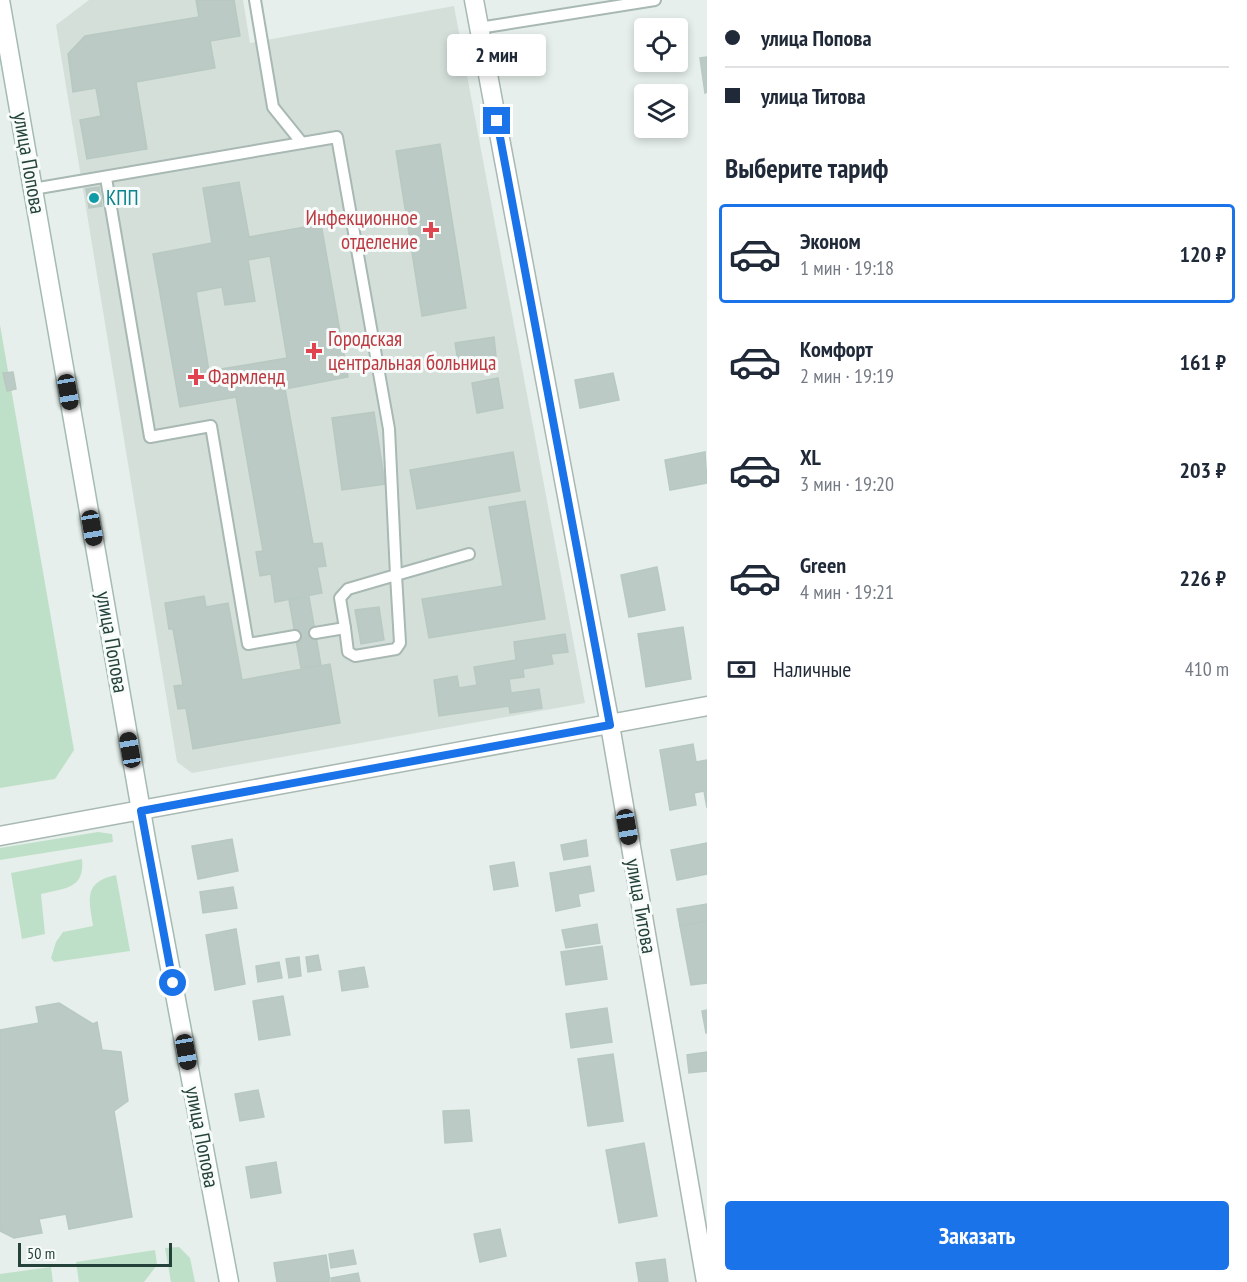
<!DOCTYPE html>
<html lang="ru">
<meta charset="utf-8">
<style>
:root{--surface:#fff;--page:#f2f2f3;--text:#1f2937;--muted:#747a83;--line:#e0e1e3;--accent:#1a73e8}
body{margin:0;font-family:"PT Sans Narrow",sans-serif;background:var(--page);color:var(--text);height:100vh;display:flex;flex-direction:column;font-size:22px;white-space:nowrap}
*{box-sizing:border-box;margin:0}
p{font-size:20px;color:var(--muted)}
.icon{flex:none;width:33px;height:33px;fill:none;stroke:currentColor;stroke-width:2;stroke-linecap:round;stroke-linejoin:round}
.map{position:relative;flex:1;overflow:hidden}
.panel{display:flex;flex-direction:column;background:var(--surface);width:540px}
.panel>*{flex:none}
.hud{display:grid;align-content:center;height:132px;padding:0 18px;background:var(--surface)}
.controls{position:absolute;left:634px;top:18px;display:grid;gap:12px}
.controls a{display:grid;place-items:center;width:54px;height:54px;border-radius:6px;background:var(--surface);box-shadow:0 3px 9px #0003;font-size:30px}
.scale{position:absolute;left:18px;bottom:15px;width:154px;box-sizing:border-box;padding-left:6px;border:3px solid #24423a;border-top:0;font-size:16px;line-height:21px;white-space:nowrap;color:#24423a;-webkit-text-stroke:4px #f7fbf9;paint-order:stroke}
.end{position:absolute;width:27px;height:27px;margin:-14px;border:8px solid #1a73e8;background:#fff;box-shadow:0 0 0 3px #fff}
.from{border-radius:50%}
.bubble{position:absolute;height:42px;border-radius:6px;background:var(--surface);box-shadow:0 3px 9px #0003;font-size:20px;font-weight:800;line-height:42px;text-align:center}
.car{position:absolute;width:18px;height:36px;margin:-18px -9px;border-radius:8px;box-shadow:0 0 4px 2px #0007;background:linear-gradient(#222 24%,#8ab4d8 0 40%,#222 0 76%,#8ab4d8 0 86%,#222 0)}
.hud b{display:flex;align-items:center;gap:21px;height:57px;font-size:22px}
.hud b+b{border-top:2px solid var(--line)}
.hud i{width:15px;height:15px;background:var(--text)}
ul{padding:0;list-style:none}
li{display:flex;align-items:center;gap:18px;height:99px;margin:0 12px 9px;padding:0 6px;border:3px solid transparent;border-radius:6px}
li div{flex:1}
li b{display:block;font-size:22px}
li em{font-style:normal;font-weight:800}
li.current{border-color:var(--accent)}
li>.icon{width:54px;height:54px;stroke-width:1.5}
h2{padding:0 18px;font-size:27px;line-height:72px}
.pay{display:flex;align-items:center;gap:15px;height:66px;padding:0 18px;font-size:22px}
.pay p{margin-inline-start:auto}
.action{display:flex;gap:12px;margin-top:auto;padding:12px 18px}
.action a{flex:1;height:69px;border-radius:6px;background:var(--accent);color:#fff;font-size:24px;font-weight:800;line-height:69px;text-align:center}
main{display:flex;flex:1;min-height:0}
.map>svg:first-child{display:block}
.built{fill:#d4dfda}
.green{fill:#bfe0c8}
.building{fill:#bbcac4;stroke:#b8c9c2;stroke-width:1.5;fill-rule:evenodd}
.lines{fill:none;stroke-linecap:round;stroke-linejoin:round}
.lane-casing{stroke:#a8b8b2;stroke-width:14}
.street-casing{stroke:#a8b8b2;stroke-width:21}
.secondary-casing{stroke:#a4bbb3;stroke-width:21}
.lane{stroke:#fff;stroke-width:10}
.street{stroke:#fff;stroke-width:18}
.secondary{stroke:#fff;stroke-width:18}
.route{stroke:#1a73e8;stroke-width:8}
.culture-dot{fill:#0f9aa8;stroke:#f7fbf9;stroke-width:2}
.health-dot{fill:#e0444e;stroke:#f7fbf9;stroke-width:2}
.labels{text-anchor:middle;stroke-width:6;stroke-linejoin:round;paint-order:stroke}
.street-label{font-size:21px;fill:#24423a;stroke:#f7fbf9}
.culture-label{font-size:21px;fill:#0d838f;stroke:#f7fbf9;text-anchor:start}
.health-label{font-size:21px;fill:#be3a42;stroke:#f7fbf9;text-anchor:start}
</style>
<main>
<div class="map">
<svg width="707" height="1282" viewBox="0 0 707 1282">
<rect width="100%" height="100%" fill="#e6efeb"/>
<path class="built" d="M89,0H243L250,43L454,6L585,703L192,773L177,762L56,25Z"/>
<g class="green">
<path d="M0,325L74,750L55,779L0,788Z"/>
<path d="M98,832L112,834L113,842L0,860V848Z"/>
<path d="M82,859C85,889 65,888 41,894L45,934L22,939L11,873Z"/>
<path d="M116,875L130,951L54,962L51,958L56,942L63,932L93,926C89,899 83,882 116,875Z"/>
<path d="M179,1247L190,1258L195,1282H171L165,1248Z"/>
<path d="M155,1250L157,1265L144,1282H79L76,1262Z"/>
<path d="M51,1267L53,1282H0V1274Z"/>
</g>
<g class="building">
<path d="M196,0H234L240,36L210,41L215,68L136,82L147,149L87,159L80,120L101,116L96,88L73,92L68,54L85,36L199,17Z"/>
<path d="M707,57V92L705,93L700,58Z"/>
<path d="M440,144L466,308L422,316L396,151Z"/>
<path d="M239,182L249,237L321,224L348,377L285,389L313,544L322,543L326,566L317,567L322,593L275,602L271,574L260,576L256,552L263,551L236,397L180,407L153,254L212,243L203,188ZM270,256L287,358L209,371L196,292L222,287L225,305L255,301L248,260Z"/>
<path d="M99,187L102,206L89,208L86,189Z"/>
<path d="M494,337L496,356L458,362L455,343Z"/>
<path d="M13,372L16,389L7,391L3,373Z"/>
<path d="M613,373L619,400L580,408L575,380Z"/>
<path d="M498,378L503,408L477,413L472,383Z"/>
<path d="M374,412L385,484L342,490L332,418Z"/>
<path d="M513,452L520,491L417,509L410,470Z"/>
<path d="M705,452L707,483L670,490L665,460Z"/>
<path d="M525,501L545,619L429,638L422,599L503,586L489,507Z"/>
<path d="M657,567L665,610L629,617L621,575Z"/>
<path d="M204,596L206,607L228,603L242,680L330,664L340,723L193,749L186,708L178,709L174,686L183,685L173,629H169L165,603Z"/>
<path d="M309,597L321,665L301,668L289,600Z"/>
<path d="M379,607L384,640L361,644L355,610Z"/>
<path d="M683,627L691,679L646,687L638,634Z"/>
<path d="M565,634L568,652L551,654L553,664L523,669L524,677L509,679L511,693L539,689L542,708L510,713L509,706L439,716L434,680L457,676L459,688L477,685L474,667L516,660L514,642Z"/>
<path d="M693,744L696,762L707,760V808L704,791L694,793L696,805L670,810L660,750Z"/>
<path d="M232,839L238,871L198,879L192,846Z"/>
<path d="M586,840L588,856L564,860L561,845Z"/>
<path d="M707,843V874L677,880L671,850Z"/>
<path d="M514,862L518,886L494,890L490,866Z"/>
<path d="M590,866L594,891L578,894L580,906L556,911L550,873Z"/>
<path d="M233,887L237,908L203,913L200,892Z"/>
<path d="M707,904V921L680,926L677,909Z"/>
<path d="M707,921V983L691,985L680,926Z"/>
<path d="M597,924L600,943L566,948L562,930Z"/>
<path d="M236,929L245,984L215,990L206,935Z"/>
<path d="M602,946L607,979L566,985L561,952Z"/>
<path d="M318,955L321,970L308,972L306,957Z"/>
<path d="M299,957L301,976L289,978L286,959Z"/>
<path d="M279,962L282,978L258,982L256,966Z"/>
<path d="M364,967L368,987L342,991L339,971Z"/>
<path d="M283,996L290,1035L259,1040L253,1001Z"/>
<path d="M59,1003L93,1024L97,1022L102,1050L121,1052L128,1101L114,1111L132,1217L69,1229L66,1214L39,1219L42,1233L14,1238L0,1231V1030L39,1023L36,1007Z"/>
<path d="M607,1008L612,1042L571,1048L566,1014Z"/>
<path d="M707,1010V1033H706L702,1011Z"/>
<path d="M707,1052V1071L689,1073L687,1055Z"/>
<path d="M613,1054L623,1121L588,1126L578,1059Z"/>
<path d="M258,1090L264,1117L240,1121L235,1094Z"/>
<path d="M469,1110L472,1141L445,1143L443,1111Z"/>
<path d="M644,1143L657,1216L619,1223L606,1150Z"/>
<path d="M276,1162L281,1193L251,1198L246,1167Z"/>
<path d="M500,1229L506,1256L480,1262L474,1234Z"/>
<path d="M353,1250L356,1264L331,1268L329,1254Z"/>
<path d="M326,1255L330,1282H277L274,1263Z"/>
<path d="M665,1259L668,1282H639L636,1263Z"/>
<path d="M358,1273L360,1282H332L331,1278Z"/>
</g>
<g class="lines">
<g class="lane-casing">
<g id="lane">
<path d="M255,0L273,107L302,143"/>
<path d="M479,28L655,0"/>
<path d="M106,178L150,437L211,426L248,644L295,636"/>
<path d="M33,189L337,137L389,429L396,575L348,589L340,598L345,628L315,633"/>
<path d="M345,628L348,652L355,656L396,649L400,643L396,575L469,554"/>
</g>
</g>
<g class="street-casing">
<g id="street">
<path d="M474,0L610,725L706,1282"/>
<path d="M0,836L707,706"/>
</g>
</g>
<g class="secondary-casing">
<path id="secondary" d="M0,0L147,845L229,1282"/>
</g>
<use href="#lane" class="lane"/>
<use href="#street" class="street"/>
<use href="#secondary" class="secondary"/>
</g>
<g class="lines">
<path class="route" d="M173,983L141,811L610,725L497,121"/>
</g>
<circle class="culture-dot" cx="94" cy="198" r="6"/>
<g class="health-dot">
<path d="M428 221h6v6h6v6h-6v6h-6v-6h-6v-6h6z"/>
<path d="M311 342h6v6h6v6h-6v6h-6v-6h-6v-6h6z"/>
<path d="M193 368h6v6h6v6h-6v6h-6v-6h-6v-6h6z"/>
</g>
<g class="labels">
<g class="street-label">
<text transform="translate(29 163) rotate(80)" y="7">улица Попова</text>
<text transform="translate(112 642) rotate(80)" y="7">улица Попова</text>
<text transform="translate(641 906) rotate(80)" y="7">улица Титова</text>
<text transform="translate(202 1137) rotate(79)" y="7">улица Попова</text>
</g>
<g class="culture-label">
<text x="106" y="205">КПП</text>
</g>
<g class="health-label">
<text x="418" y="225" text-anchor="end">Инфекционное<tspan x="418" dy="24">отделение</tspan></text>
<text x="328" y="346">Городская<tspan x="328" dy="24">центральная больница</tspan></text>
<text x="208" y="384">Фармленд</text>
</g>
</g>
</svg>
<div class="controls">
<a><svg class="icon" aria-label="locate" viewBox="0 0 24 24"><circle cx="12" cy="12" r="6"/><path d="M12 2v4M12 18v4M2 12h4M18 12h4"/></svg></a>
<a><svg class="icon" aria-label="layers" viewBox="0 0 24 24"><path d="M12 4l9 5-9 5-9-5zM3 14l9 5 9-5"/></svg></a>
</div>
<div class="scale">50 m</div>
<i class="end from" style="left:173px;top:983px"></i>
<i class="end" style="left:497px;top:121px"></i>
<div class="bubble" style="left:447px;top:34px;width:99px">2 мин</div>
<i class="car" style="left:68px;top:392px;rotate:170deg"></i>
<i class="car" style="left:92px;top:528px;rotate:170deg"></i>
<i class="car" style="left:130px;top:750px;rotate:350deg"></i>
<i class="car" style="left:627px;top:827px;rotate:170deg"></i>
<i class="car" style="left:186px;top:1052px;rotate:170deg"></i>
</div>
<section class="panel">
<div class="hud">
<b><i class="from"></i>улица Попова</b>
<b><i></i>улица Титова</b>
</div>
<h2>Выберите тариф</h2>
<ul>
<li class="current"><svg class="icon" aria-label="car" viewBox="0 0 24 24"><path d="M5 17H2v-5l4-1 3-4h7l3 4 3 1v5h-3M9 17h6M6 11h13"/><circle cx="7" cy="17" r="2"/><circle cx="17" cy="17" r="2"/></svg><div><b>Эконом</b><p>1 мин · 19:18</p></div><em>120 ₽</em></li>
<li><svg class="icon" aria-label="car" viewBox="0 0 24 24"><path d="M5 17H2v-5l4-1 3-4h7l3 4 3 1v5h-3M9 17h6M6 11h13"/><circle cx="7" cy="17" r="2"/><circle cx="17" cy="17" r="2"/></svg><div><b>Комфорт</b><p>2 мин · 19:19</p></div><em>161 ₽</em></li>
<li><svg class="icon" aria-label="car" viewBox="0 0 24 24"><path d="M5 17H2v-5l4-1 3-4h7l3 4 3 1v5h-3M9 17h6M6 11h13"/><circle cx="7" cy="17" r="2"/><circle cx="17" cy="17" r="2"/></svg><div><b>XL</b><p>3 мин · 19:20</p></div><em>203 ₽</em></li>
<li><svg class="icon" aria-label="car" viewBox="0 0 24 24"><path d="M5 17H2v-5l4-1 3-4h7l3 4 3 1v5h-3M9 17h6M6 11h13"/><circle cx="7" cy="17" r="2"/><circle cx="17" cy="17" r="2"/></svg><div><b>Green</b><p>4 мин · 19:21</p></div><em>226 ₽</em></li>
</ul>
<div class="pay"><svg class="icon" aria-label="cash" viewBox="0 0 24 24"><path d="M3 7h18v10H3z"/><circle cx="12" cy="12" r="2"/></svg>Наличные<p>410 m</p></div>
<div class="action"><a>Заказать</a></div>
</section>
</main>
